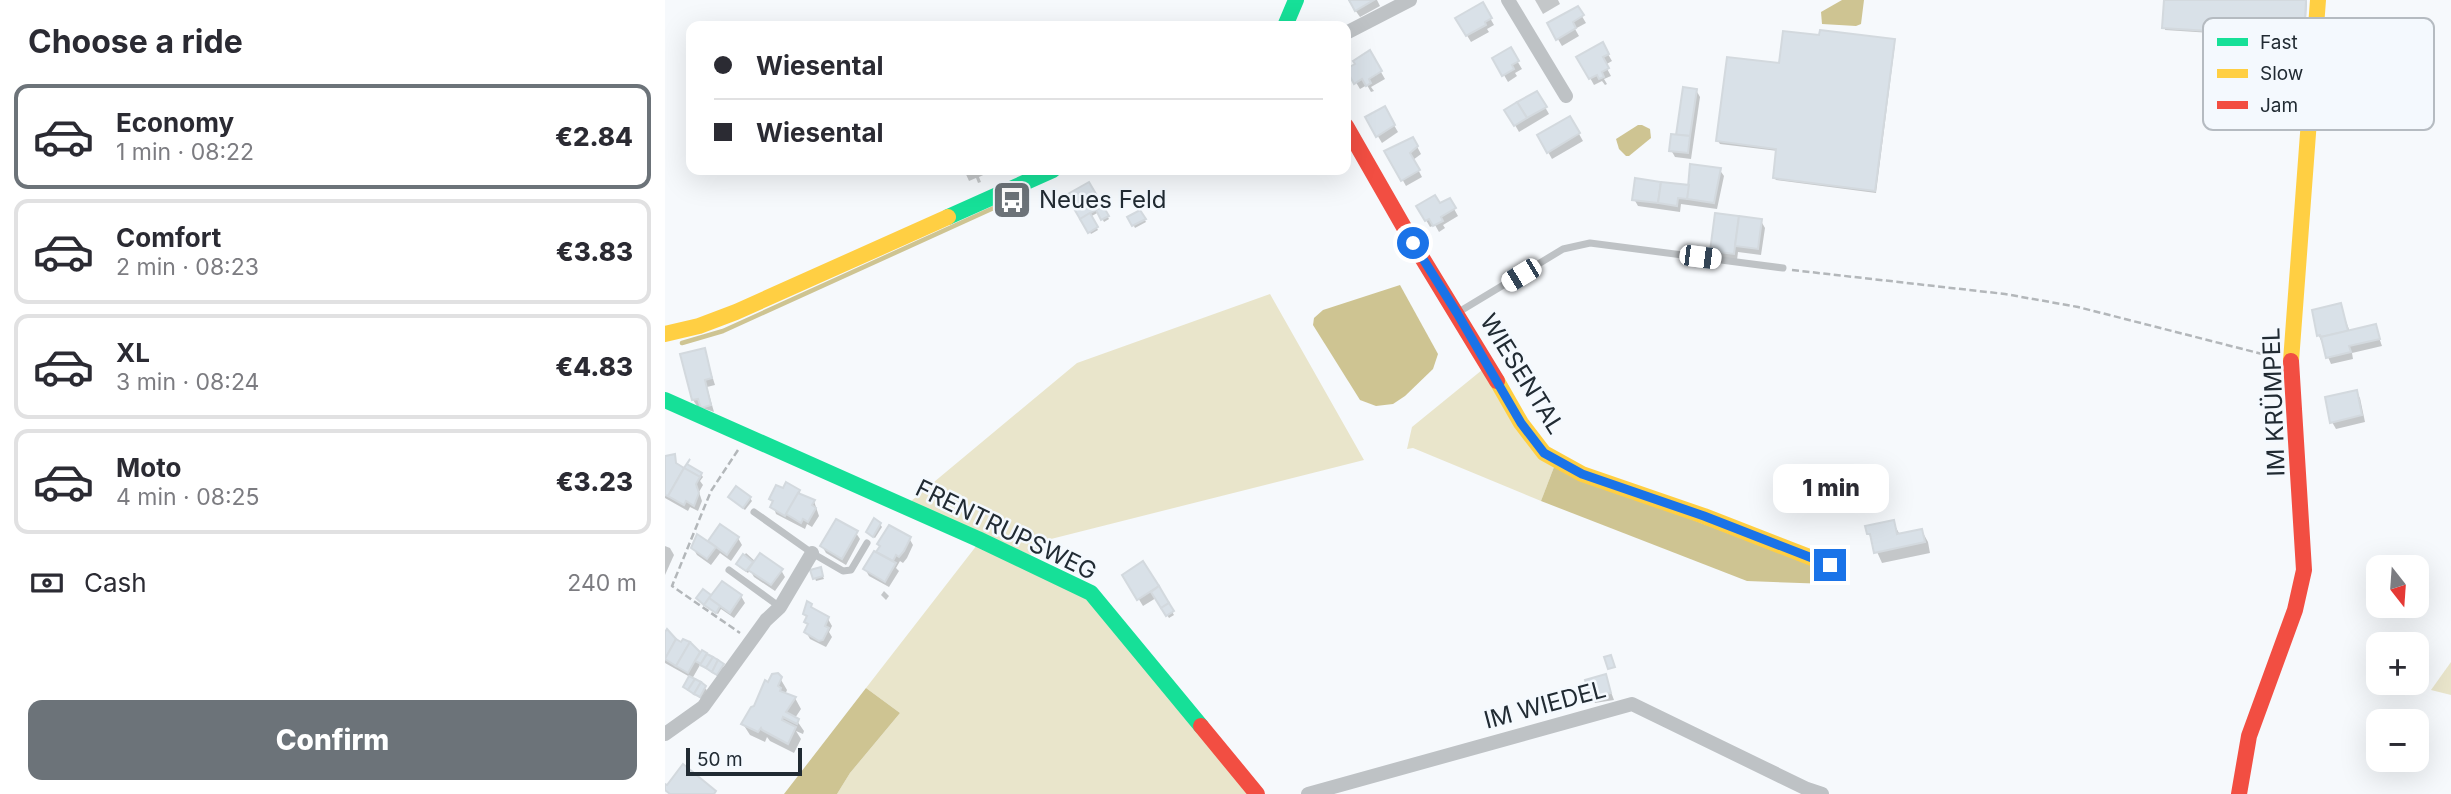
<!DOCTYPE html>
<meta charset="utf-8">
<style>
:root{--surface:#fff;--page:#f2f2f3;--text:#2b2b33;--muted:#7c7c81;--line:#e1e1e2;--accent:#6c7379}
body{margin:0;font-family:Inter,sans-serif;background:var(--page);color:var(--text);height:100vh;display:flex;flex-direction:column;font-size:26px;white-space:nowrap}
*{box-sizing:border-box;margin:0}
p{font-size:23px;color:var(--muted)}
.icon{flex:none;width:38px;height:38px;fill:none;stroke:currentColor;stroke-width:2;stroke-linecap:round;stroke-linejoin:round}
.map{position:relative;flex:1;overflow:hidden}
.details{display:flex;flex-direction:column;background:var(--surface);width:665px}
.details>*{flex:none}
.top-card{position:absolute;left:21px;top:21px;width:665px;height:154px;border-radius:14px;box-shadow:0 7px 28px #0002;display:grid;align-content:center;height:154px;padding:0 28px;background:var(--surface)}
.needle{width:46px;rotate:163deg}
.controls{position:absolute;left:1701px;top:555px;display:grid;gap:14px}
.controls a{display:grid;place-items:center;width:63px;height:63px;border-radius:14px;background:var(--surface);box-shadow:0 7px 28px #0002;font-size:35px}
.scale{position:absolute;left:21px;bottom:18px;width:116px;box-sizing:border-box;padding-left:7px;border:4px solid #212b33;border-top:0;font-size:19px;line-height:24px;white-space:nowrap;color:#212b33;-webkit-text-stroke:5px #f4f9fe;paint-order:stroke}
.end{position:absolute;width:32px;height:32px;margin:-16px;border:9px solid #1a73e8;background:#fff;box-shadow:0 0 0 4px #fff}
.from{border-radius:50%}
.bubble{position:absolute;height:49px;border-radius:14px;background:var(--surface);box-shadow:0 7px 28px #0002;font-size:23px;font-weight:800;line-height:49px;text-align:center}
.car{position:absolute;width:21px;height:42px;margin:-21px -10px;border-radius:9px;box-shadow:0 0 5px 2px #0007;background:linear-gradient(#fff 24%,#345 0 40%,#fff 0 76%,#345 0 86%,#fff 0)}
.top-card b{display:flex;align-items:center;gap:24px;height:66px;font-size:26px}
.top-card b+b{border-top:2px solid var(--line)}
.top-card i{width:18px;height:18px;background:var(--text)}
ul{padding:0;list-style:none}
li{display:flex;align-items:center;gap:21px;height:105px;margin:0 14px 10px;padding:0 14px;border:4px solid var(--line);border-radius:14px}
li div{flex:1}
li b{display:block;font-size:26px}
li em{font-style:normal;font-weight:800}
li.active{border-color:var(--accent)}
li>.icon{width:63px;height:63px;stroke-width:1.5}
h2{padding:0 28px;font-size:32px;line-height:84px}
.pay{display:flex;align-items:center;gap:18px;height:77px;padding:0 28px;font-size:26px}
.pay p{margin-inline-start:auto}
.button{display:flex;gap:14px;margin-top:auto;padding:14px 28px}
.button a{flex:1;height:80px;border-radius:14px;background:var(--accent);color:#fff;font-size:28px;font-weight:800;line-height:80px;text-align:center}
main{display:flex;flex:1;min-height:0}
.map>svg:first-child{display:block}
.green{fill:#e9e5cb}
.water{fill:#cec492}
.shadow{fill:#0003}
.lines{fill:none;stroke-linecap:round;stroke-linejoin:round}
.stream{stroke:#cec492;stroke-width:4.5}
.building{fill:#d9e1e8;stroke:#d3d9de;stroke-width:2}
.path{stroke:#b3b7ba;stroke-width:2.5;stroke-dasharray:7 3.5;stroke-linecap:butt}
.lane{stroke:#bec2c5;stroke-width:7}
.street{stroke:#bec2c5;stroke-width:14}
.fast{stroke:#16e098;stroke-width:16}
.slow{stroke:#ffcf43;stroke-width:16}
.jam{stroke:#f24e42;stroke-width:16}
.route{stroke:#1a73e8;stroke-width:9}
.labels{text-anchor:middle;stroke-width:5;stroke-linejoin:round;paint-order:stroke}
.poi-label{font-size:24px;fill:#212b33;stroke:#f4f9fe;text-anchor:start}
.street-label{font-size:24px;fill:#212b33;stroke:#f4f9fe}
.key{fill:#f4f9fe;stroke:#b5bbc1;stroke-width:2}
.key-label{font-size:19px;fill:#212b33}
</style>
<main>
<section class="details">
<h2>Choose a ride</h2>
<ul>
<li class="active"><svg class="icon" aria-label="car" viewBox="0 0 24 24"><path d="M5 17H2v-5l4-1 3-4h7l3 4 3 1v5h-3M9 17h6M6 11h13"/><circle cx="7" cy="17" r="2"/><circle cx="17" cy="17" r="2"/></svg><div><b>Economy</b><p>1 min · 08:22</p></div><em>€2.84</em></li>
<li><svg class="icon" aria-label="car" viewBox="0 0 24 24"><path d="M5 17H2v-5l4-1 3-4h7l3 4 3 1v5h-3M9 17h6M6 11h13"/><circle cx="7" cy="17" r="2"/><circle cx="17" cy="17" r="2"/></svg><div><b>Comfort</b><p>2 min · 08:23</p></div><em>€3.83</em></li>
<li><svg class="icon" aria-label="car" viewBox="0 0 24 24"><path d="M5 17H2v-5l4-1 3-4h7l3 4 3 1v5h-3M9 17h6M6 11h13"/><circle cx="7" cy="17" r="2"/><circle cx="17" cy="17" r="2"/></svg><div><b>XL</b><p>3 min · 08:24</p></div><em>€4.83</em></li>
<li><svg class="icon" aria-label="car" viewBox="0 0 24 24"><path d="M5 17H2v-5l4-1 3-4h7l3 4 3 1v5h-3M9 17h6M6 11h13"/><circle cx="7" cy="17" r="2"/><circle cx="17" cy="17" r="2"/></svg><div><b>Moto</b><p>4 min · 08:25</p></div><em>€3.23</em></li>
</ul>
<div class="pay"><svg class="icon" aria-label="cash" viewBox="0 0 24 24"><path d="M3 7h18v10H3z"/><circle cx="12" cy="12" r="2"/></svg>Cash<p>240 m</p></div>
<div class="button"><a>Confirm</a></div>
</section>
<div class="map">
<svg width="1786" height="794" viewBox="0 0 1786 794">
<rect width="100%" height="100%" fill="#f6f9fc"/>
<g class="green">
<path d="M605,294L699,460L382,540L365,555L245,502L412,363Z"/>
<path d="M817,370L889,467L876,501L748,448L742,449L747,427Z"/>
<path d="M312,545L423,595L585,794H172L185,773L235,713L201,688Z"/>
<path d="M1786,662V695L1766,690Z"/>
</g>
<g class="water">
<path d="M1177,0H1199L1196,24L1191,26L1157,24L1156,12Z"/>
<path d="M973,125H977L985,129L986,138L964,156H961L954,149L951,139Z"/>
<path d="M735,285L773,354L768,369L740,396L728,404L711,406L695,400L648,325L649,318L658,310Z"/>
<path d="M889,467L1162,571L1164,584L1082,581L876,501Z"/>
<path d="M201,688L235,713L185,773L172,794H119Z"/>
</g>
<g class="shadow">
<path d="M683,0H712L715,6L695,17Z"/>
<path d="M870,0H893L895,4L878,14Z"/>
<path d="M1501,0H1642L1640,39L1500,30Z"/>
<path d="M817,4L829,25L822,29L824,32L806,42L792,19Z"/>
<path d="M912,8L921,23L910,29L914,36L897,46L884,24Z"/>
<path d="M1229,41L1230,44L1211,193L1111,180L1109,177L1113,151L1055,144L1053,141L1116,65Z"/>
<path d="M937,44L947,61L940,65L946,76L939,79L942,84L940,85L937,81L929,85L914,58Z"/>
<path d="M845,49L857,69L850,73L852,76L843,82L829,58Z"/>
<path d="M705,53L720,79L706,87L709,91L706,92L702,85L695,89L683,69Z"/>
<path d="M1031,90L1035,97L1026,159L1010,157L1006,150Z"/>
<path d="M872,93L884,114L854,132L842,111Z"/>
<path d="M719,108L733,132L717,143L702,118Z"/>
<path d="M905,118L918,141L887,159L874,136Z"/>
<path d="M748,139L756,154L748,160L757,177L741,186L722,152Z"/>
<path d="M1054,169L1059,176L1052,209L1016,204L1015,212L973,206L969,199L1026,187Z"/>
<path d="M299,170H329L314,177L316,182L313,183L311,178L304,181Z"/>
<path d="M423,184L444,219L439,222L434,212L425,217L433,230L426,234L403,196Z"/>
<path d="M784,200L793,216L778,225L780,228L774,232L770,225L765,227L753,206H775Z"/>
<path d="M475,212L481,222L470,228L465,218Z"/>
<path d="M1096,221L1100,228L1096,255L1073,252L1072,260L1051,257L1047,250Z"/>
<path d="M1675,305L1685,332L1710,326L1717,346L1687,353L1688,359L1666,364L1654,336L1649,312Z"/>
<path d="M39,350L50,385L42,387L49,412L32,406L28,400Z"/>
<path d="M1691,392L1695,398L1700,422L1671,429L1667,422Z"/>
<path d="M9,456L13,467L36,474L38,477L35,481L38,485L34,492L37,501L33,511L25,507L23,511L0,498V459Z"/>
<path d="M119,491H134L137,497L149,501L154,516L147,527L142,524L140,529L111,514L106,499Z"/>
<path d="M65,498H85L87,501L80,510Z"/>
<path d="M1228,522L1235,535L1257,531L1263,542L1265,553L1217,563L1204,534Z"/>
<path d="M215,524L217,527L210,538L205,535L203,532Z"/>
<path d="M56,526L73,538L77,545L66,561L55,553L46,565L32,555L28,548L43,544Z"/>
<path d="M191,533L195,539L181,565L161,553L157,546Z"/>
<path d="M244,538L248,545L242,558L238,563L235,561L231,568L234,571L224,587L204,576L200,569L216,547Z"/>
<path d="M0,546L5,548L9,555L0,575Z"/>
<path d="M81,553L91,562L116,570L120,577L110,591L89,577L85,570L83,573L74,567L73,564Z"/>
<path d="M478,564L509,615L504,618L491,598L478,606L459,575Z"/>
<path d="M148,571L156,572L159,579L151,581Z"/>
<path d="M38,591L47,598L76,596L80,603L69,618L56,609L53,614L34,601L33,599Z"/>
<path d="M219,591L224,596L221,600L216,595Z"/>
<path d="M146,606L149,611L163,619L167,626L164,632L167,637L161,647L145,639L141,632L144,627L140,614Z"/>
<path d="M0,630L9,640L35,655L37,652L60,668L54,677L35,665L27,679L42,690L36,699L20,687L25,677L0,663Z"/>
<path d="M940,676L949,700L930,703L926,696Z"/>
<path d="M115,678L122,690L120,695L130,698L136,709L130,718L139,731L138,734L131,731L136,739L129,753L105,741L102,737L100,742L85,735L78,724L103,684Z"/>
</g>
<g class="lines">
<path class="stream" d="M17,343L58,331L333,206"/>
</g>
<g class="building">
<path d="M684,0H709L690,11Z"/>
<path d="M1499,0H1641L1639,37L1497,28Z"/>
<path d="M818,2L827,18L820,22L821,25L801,36L790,18Z"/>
<path d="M913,6L919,15L908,22L911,28L891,40L882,23Z"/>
<path d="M1155,30L1230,39L1210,191L1108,178L1111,149L1051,141L1062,57L1114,63L1118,31L1154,35Z"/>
<path d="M938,42L944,54L938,57L944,68L937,72L939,77L934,79L932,75L924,79L911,57Z"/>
<path d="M846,47L854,61L847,65L849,69L837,76L827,58Z"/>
<path d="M705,50L717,71L704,79L706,83L701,86L697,79L689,84L681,69L690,64L688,61Z"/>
<path d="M1018,87L1032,89L1025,136L1011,135Z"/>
<path d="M872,91L882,107L862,118L852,102Z"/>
<path d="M852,102L862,118L849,126L839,110Z"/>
<path d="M720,106L730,125L711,137L700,117Z"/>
<path d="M905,116L915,133L882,153L872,135Z"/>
<path d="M1006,134L1025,136L1023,153L1004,151Z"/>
<path d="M748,137L753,146L745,153L755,170L736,181L719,151Z"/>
<path d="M1025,164L1056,168L1049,203L1022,199Z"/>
<path d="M970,178L996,182L993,203L967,200Z"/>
<path d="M424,182L438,206L415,219L401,195Z"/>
<path d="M996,182L1024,185L1022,199L1013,198L1012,206L993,203Z"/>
<path d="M770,195L775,203L785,198L791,208L776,217L778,221L768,226L764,219L760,221L751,206Z"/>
<path d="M438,206L444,216L436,220L431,210Z"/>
<path d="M475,210L481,219L467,226L462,217Z"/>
<path d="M425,213L433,227L423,233L415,219Z"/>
<path d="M1050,213L1074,216L1069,254L1045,251Z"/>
<path d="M1074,216L1097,219L1093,249L1070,246Z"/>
<path d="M1676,303L1683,331L1656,337L1655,335L1652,336L1647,310Z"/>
<path d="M1711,324L1715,339L1684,346L1686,352L1661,358L1656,337Z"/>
<path d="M40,348L47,378L40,380L46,405L36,408L33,399L27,400L15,354Z"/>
<path d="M1692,390L1697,415L1665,423L1660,397Z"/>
<path d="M10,454L11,463L19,468L3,496L0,495V456Z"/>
<path d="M25,459L22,464L37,473L35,477L19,468Z"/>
<path d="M19,468L35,477L31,484L34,493L29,506L21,501L19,505L3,496Z"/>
<path d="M121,482L135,490L120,516L105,507L108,501L104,499L111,485L118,488Z"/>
<path d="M71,486L86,497L78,508L63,497Z"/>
<path d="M133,493L150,500L147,505L151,508L143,522L138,519L136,523L121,514Z"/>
<path d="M209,518L216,523L208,537L201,532Z"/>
<path d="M171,519L193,531L177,559L155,546Z"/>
<path d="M1229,520L1232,534L1257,529L1260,542L1209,553L1205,534H1202L1200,526Z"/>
<path d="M55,524L74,537L62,555L43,541Z"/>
<path d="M224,525L246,537L239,551L234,557L231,555L228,561L211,552L215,546L212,544Z"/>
<path d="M32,534L51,547L42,559L26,548Z"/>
<path d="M209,551L231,563L220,582L198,569Z"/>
<path d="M95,553L118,569L106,585L83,570Z"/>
<path d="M78,554L88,562L81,571L71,564Z"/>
<path d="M478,561L494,586L472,600L457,575Z"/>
<path d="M156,567L158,576L148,579L145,570Z"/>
<path d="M57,581L77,595L65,613L44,598Z"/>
<path d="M494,586L504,603L496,608L486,592Z"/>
<path d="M38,589L46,595L39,605L31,598Z"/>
<path d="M44,598L55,606L51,613L39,605Z"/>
<path d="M142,601L147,604L146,607L164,617L160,626L164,628L158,640L154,641L139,632L143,624L139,622L142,616L138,614Z"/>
<path d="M504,603L509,611L501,616L496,608Z"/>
<path d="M2,629L11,639L0,659V632Z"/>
<path d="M11,639L16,642L18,639L25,642L11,666L0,659Z"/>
<path d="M25,642L35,652L23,673L11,666Z"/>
<path d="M37,650L42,653L36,664L30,661Z"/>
<path d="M42,654L48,657L41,668L35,665Z"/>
<path d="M946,655L950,667L943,669L939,657Z"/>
<path d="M48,657L53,660L47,672L41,668Z"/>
<path d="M53,660L59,664L52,675L47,672Z"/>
<path d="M113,673L117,677L113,686L116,688L115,691L131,697L121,712L134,719L132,724L118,717L117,720L131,727L123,744L97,730L96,728L93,732L76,724L86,707L89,706L100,680L103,682L107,674Z"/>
<path d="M941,674L946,693L925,697L920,680Z"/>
<path d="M24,676L30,679L23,690L18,687Z"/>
<path d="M30,679L36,682L29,694L23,690Z"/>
<path d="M36,682L41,686L35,697L29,694Z"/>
<path d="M18,764L51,791L49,794H5L0,790V784L2,785Z"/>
</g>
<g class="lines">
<g class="path">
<path d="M1127,270L1340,294L1413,307L1609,357"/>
<path d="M73,450L46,491L7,586L75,633"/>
</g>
<g class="lane">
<path d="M792,313L898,249L925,243L1118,268"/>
<path d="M89,512L147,553L178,571L186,570L202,543"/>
<path d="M64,570L115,607"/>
</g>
<g class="street">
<path d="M843,0L901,96"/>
<path d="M681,33L745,0"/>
<path d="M0,734L38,707L101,620L115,607L147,553"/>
<path d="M643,794L967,704L1142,789L1157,794"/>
</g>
<g class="fast">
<path d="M620,26L631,0"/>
<path d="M283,217L388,170"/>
<path d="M0,400L313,539L426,593L536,726"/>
</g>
<g class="slow">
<path d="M0,334L34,326L71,312L283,217"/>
<path d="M1626,361L1653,0"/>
<path d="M832,381L856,423L879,453L917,474L1039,516L1165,565"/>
</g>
<g class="jam">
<path d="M681,126L748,243L832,381"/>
<path d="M536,726L592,794"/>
<path d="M1574,794L1584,736L1630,610L1639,570L1626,361"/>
</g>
</g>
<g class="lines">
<path class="route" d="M748,243L792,313L856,423L879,453L917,474L1039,516L1165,565"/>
</g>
<defs>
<g id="bus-square" transform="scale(2.0125)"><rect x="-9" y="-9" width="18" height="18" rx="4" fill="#6c7379" stroke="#f4f9fe"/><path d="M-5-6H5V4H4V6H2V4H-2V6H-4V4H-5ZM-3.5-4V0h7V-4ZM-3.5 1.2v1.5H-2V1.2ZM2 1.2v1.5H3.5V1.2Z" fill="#fff"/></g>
</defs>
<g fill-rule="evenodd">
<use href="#bus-square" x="347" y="200"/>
</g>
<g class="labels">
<g class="poi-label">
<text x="374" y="208">Neues Feld</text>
</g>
<g class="street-label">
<text transform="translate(857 374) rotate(58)" y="8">WIESENTAL</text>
<text transform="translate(1609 402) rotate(-92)" y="8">IM KRÜMPEL</text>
<text transform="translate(341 530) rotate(26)" y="8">FRENTRUPSWEG</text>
<text transform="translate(880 705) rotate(-15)" y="8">IM WIEDEL</text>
</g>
</g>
<rect x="1538" y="18" width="231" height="112" rx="10" class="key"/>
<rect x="1552" y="38" width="31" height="8" fill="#16e098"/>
<rect x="1552" y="69" width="31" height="9" fill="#ffcf43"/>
<rect x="1552" y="101" width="31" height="8" fill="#f24e42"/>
<g class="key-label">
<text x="1595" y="49">Fast</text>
<text x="1595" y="80">Slow</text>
<text x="1595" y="112">Jam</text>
</g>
</svg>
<div class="controls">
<a><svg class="needle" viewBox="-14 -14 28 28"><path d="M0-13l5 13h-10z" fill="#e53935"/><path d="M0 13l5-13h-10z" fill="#7c7c81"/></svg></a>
<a>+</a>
<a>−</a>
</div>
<div class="scale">50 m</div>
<i class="end from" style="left:748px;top:243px"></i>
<i class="end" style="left:1165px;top:565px"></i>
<div class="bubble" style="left:1108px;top:464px;width:116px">1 min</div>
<i class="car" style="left:1035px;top:257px;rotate:97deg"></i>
<i class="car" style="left:856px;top:275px;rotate:239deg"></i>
<div class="top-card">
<b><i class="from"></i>Wiesental</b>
<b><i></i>Wiesental</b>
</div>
</div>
</main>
